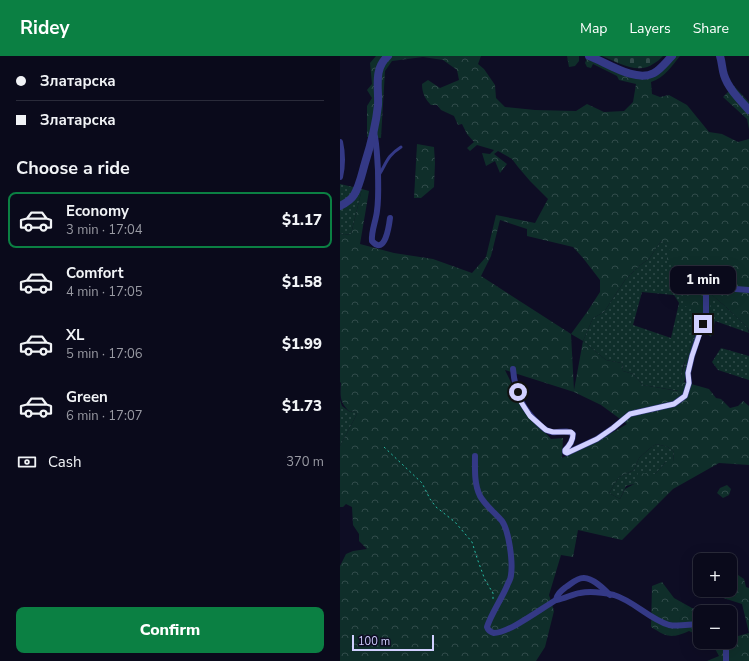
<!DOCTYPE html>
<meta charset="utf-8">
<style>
:root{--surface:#0a0a1b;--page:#131324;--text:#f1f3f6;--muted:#999aa3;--line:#2a2b3a;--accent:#0b8043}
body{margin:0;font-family:"Nunito Sans",sans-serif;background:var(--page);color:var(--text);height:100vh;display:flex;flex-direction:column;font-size:15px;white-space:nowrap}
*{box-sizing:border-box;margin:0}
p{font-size:13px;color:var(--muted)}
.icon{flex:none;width:22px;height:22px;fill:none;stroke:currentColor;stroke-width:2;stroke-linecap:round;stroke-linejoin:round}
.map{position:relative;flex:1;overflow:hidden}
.details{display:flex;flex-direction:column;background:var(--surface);width:340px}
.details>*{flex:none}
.banner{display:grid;align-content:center;height:88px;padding:0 16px;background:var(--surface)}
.controls{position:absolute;left:353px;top:497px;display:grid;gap:8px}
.controls a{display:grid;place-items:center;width:44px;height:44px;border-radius:8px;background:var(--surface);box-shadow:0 4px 16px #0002,0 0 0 1px var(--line);font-size:20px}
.scale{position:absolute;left:12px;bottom:10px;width:82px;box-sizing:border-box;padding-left:4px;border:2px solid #d1d0ff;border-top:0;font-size:11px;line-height:14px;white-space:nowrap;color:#d1d0ff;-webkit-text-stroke:3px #0e0d24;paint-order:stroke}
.end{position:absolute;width:18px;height:18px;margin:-9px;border:5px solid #d1d0ff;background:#111;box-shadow:0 0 0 2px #111}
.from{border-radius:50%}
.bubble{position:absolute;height:28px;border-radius:8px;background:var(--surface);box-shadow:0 4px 16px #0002,0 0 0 1px var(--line);font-size:13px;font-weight:800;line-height:28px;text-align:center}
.banner b{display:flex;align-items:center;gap:14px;height:38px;font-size:15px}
.banner b+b{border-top:1px solid var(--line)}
.banner i{width:10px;height:10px;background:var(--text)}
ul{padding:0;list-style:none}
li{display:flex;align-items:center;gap:12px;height:56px;margin:0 8px 6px;padding:0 8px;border:2px solid transparent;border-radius:8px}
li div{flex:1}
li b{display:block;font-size:15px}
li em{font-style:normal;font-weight:800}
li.active{border-color:var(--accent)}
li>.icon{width:36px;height:36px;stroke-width:1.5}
h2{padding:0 16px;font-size:18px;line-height:48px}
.pay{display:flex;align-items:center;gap:10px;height:44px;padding:0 16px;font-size:15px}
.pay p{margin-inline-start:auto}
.button{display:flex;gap:8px;margin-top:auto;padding:8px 16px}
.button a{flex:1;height:46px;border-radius:8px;background:var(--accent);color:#fff;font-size:16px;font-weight:800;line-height:46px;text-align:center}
header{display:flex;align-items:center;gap:24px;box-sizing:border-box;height:56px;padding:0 20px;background:var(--accent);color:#fff}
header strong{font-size:19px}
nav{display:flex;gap:22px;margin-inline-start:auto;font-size:14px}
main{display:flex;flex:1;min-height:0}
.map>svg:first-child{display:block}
.grass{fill:url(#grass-dots);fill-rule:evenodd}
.forest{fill:url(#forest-crowns);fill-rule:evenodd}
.cemetery{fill:url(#cemetery-stones)}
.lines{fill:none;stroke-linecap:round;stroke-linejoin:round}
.path{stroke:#26bca6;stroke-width:1;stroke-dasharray:2 3;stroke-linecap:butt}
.service{stroke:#343986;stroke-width:3}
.minor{stroke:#343986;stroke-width:6}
.tertiary{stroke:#343986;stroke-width:8}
.route{stroke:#d1d0ff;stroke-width:5}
</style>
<header>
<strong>Ridey</strong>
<nav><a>Map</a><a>Layers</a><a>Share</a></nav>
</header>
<main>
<section class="details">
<div class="banner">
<b><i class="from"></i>Златарска</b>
<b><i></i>Златарска</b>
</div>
<h2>Choose a ride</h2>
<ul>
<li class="active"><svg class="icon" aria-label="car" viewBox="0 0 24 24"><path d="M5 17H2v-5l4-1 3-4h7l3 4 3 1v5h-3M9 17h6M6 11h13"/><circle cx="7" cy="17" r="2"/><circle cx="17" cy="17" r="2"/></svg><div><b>Economy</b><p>3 min · 17:04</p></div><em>$1.17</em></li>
<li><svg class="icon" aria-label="car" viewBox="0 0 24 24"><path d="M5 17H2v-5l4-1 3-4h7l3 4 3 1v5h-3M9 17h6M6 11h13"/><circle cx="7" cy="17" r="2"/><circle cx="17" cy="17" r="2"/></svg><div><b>Comfort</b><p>4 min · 17:05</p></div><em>$1.58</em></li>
<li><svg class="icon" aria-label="car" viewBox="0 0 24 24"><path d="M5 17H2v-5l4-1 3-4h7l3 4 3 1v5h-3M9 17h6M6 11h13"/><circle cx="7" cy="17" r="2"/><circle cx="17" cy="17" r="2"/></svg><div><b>XL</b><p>5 min · 17:06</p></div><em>$1.99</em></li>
<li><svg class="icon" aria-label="car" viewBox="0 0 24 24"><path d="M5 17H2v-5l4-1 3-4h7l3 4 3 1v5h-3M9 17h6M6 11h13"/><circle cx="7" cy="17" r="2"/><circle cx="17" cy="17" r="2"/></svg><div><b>Green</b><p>6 min · 17:07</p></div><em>$1.73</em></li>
</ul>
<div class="pay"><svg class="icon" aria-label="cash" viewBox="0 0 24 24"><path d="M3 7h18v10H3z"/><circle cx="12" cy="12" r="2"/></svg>Cash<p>370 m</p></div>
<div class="button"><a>Confirm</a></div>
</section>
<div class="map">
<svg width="409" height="605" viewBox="0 0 409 605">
<defs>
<pattern id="grass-dots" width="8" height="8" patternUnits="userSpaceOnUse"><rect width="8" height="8" fill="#0f2e2a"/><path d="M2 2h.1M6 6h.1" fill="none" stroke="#314b4a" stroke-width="1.8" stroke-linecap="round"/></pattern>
<pattern id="forest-crowns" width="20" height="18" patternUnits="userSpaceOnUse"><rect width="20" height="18" fill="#0f2e2a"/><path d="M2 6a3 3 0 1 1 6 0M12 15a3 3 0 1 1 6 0" fill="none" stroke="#314b4a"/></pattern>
<pattern id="cemetery-stones" width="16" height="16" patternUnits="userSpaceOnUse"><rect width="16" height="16" fill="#0f2e2a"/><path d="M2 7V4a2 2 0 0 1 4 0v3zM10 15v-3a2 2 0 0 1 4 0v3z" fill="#314b4a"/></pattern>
</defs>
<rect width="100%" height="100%" fill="#0e0d24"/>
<g class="grass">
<path d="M0,128L22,133L11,178L4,179L0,177Z"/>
<path d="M321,185L331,192L335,210L340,215L341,240L371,238L386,251L407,271L409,277L375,265L371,281L358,270L352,285L343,311L339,335L303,329L293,318L283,315L282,307L266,304L243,285L253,262L264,256L285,224L299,210L309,203ZM302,236L334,239L339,247L331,282L293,269Z"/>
<path d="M381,292L409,300V324L378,314L372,306Z"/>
<path d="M0,344L2,350L10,356L14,355L17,358L0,390Z"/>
<path d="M316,388L328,391L334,396L333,406H326L315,418L294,428L286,430L280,443L269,437L279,421L294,414L299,402L309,393Z"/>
</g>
<g class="forest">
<path d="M36,0H141L138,8L144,13L155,29L156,42L165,51L195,54L236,55L247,48L264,56L284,55L293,46L296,28L279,24L277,20L253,8L251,12L247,11L245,7L247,2L304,23L331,0H340C331,11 325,21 311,26L312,38L320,41L329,39L347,49L369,76L382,78L398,86L409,83V275L407,271L386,251L372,239L370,252L357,256L345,250L341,240L340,215L335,210L327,208V198L330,192L321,185L309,203L299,210L285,224L264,256L253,262L243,285L266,304L282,307L283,315L293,318L303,329L338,335C341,327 341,318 344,310C347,296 353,283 358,270L364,274L344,326L369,333L376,342L381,343L390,352L398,350L403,345L409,350V409L379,407L333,433L282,484L238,474L233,501L221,499L209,539L214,555L205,591L196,605H0V510L6,498L13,495L27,493L19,485V478L13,469L12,451L6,448L3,451H0V390L17,358L14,355L10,356C0,347 0,341 1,327L0,326V177L4,179L11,178L22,133L29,135L20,188L54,197L93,203L132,217L146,201L156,159L195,167L208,143L190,125L178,111L172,103L158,95L154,98L167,108L160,117L155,105L146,110L142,97L150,98L154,94L137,89L130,95L127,92L134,86L127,78L122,68L118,69L114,60L101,54L97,49H91C85,43 82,37 82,28L88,24L100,32L119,24L117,14L103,4L83,1L52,5L45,15L41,82L27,81V50L32,42L27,34L32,28L30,7ZM160,164L187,173V180L233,191L243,202L260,224V236L247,256L231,278L141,220L151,200ZM231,278L243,285L234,334ZM165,314L234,336L261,349L287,368L263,382L222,402L223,382L211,383L184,353ZM316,388L328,391L334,396L333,406H326L315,418L298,417L294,428L285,433L280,443L269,437L279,421L294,414L299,402L309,393Z"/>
<path d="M227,0H239V5L235,10L229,11Z"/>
<path d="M394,30L409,46V73L407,63L383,41Z"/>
<path d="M77,88L94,91L95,107L94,131L81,142H74Z"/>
<path d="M387,429L391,433L389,439L383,442L377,437L380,432Z"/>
<path d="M398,519L404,523L406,531L409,532V577L402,548L374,539L377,534H390V522Z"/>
<path d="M322,526L334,542L352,552L369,556H360V580L349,575C331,583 327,581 311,571L312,530Z"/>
<path d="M390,571L398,580L409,577V605H367L379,600L373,589L369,586H390Z"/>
</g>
<path class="cemetery" d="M262,0H323C320,3 317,6 313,8C298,19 277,6 262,0Z"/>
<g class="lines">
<path class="path" d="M44,391L82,427L90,443L96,451L115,466L132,486L137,502L145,524L153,537V544"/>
<path class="service" d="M39,119C47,106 47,100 61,91"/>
<g class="minor">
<path d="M34,76C37,88 37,101 38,114C38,127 39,141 37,155C36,165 31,175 32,185C45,200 49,170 50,162"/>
<path d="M0,86C3,99 3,108 0,121"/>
<path d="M173,313C175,336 182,353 199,368C203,372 206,375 212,376C219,377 227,373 233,378C233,385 230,389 225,394V396L227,397L257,383L273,372L290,358L334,348L345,340L349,327L348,317L352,300L366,257V230L368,227L371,225L374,224L396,233L409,234"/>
<path d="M135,400C135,413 134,428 140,440C145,449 155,457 162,465C169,475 173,506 171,519C171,523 168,527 167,530C161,544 151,558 147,571C148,574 150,576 154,577C169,577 202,552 216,544C217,538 221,535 226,531C231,528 237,522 243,522C252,521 264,533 270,539"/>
<path d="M216,544C225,543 232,538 240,537C250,535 265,537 274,539C294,545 309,563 329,569C339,571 350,568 360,568"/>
<path d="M385,586L386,592V605"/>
</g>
<g class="tertiary">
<path d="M249,0C266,6 295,27 314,17C321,13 326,6 332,0"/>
<path d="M380,0C382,6 382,13 384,19C388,32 400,44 409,54"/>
<path d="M0,150C6,147 11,144 14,139C20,129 22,117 25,107C31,88 36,69 38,49C39,32 33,13 48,0"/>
</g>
</g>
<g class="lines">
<path class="route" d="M178,336L181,346L190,360L206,374L213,376H231L233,378C233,385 230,389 225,394V396L227,397L257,383L273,372L290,358L334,348L345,340L349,327L348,317L352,300L363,268"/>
</g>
</svg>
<div class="controls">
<a>+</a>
<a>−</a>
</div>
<div class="scale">100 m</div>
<i class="end from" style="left:178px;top:336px"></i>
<i class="end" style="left:363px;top:268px"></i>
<div class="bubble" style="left:330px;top:210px;width:66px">1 min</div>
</div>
</main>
